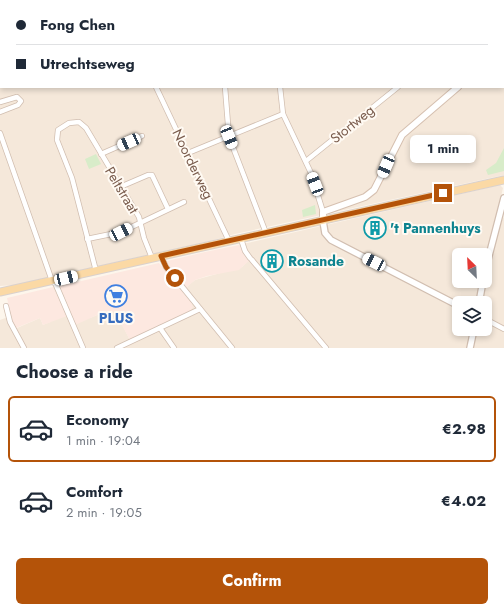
<!DOCTYPE html>
<meta charset="utf-8">
<style>
:root{--surface:#fff;--page:#f2f2f3;--text:#1f2937;--muted:#747a83;--line:#e0e1e3;--accent:#b45309}
body{margin:0;font-family:Jost,sans-serif;background:var(--page);color:var(--text);height:100vh;display:flex;flex-direction:column;font-size:15px;white-space:nowrap}
*{box-sizing:border-box;margin:0}
p{font-size:13px;color:var(--muted)}
.icon{flex:none;width:22px;height:22px;fill:none;stroke:currentColor;stroke-width:2;stroke-linecap:round;stroke-linejoin:round}
.map{position:relative;height:348px;overflow:hidden}
.drawer{display:flex;flex-direction:column;background:var(--surface);flex:1}
.drawer>*{flex:none}
.hud{position:absolute;left:0px;top:0px;width:504px;height:88px;box-shadow:0 2px 6px #0003;display:grid;align-content:center;height:88px;padding:0 16px;background:var(--surface)}
.needle{width:26px;rotate:336deg}
.controls{position:absolute;left:452px;top:248px;display:grid;gap:8px}
.controls a{display:grid;place-items:center;width:40px;height:40px;border-radius:6px;background:var(--surface);box-shadow:0 2px 6px #0003;font-size:20px}
.end{position:absolute;width:18px;height:18px;margin:-9px;border:5px solid #b45309;background:#fff;box-shadow:0 0 0 2px #fff}
.from{border-radius:50%}
.bubble{position:absolute;height:28px;border-radius:6px;background:var(--surface);box-shadow:0 2px 6px #0003;font-size:13px;font-weight:700;line-height:28px;text-align:center}
.car{position:absolute;width:12px;height:24px;margin:-12px -6px;border-radius:5px;box-shadow:0 0 3px 1px #0007;background:linear-gradient(#fff 24%,#345 0 40%,#fff 0 76%,#345 0 86%,#fff 0)}
.hud b{display:flex;align-items:center;gap:14px;height:38px;font-size:15px}
.hud b+b{border-top:1px solid var(--line)}
.hud i{width:10px;height:10px;background:var(--text)}
ul{padding:0;list-style:none}
li{display:flex;align-items:center;gap:12px;height:66px;margin:0 8px 6px;padding:0 8px;border:2px solid transparent;border-radius:6px}
li div{flex:1}
li b{display:block;font-size:15px}
li em{font-style:normal;font-weight:700}
li.current{border-color:var(--accent)}
li>.icon{width:36px;height:36px;stroke-width:1.5}
h2{padding:0 16px;font-size:18px;line-height:48px}
.cta{display:flex;gap:8px;margin-top:auto;padding:8px 16px}
.cta a{flex:1;height:46px;border-radius:6px;background:var(--accent);color:#fff;font-size:16px;font-weight:700;line-height:46px;text-align:center}
.map>svg:first-child{display:block}
.residential{fill:#f5e8da;fill-rule:evenodd}
.commercial{fill:#fde8e0}
.green{fill:#d8ecc9}
.lines{fill:none;stroke-linecap:round;stroke-linejoin:round}
.minor-casing{stroke:#d1beb0;stroke-width:6}
.tertiary-casing{stroke:#d1beb0;stroke-width:8}
.secondary-casing{stroke:#d6c0b0;stroke-width:8}
.primary-casing{stroke:#dad1cd;stroke-width:9}
.minor{stroke:#fff;stroke-width:4.5}
.tertiary{stroke:#fff;stroke-width:5.5}
.secondary{stroke:#fff;stroke-width:6}
.primary{stroke:#fbd9a5;stroke-width:7}
.route{stroke:#b45309;stroke-width:5}
.labels{text-anchor:middle;stroke-width:4;stroke-linejoin:round;paint-order:stroke}
.street-label{font-size:14px;fill:#7a5c4d;stroke:#fffaf3}
.culture-label{font-size:14px;font-weight:bold;fill:#0d838f;stroke:#fffaf3;text-anchor:start}
.shop-label{font-size:14px;font-weight:bold;fill:#366cbe;stroke:#fffaf3}
</style>
<div class="map">
<svg width="504" height="348" viewBox="0 0 504 348">
<rect width="100%" height="100%" fill="#fdf6ec"/>
<g class="residential">
<path d="M0,0H504V175L235,234L210,241L14,285L0,286ZM1,1H503V87H1Z"/>
<path d="M500,185L503,188L485,264V255H459V281H481L476,303H459V329H471L468,348H0V320L11,316L17,328L40,318L43,325L50,322L53,287L61,285L59,287L90,318L104,312L115,311L130,340L192,304L182,291L195,280L242,267L249,260L239,245Z"/>
<path d="M504,216V348H473L476,329H485V303H482L499,228Z"/>
</g>
<g class="commercial">
<path d="M239,245L250,260L242,267L239,270L207,276L195,280L186,288L167,263V261L205,252Z"/>
<path d="M159,263L191,302L193,307L190,312L130,340L114,311L105,315L104,312L75,325L60,286Z"/>
<path d="M53,287L67,316L43,325L40,318L16,328L12,321L7,298Z"/>
</g>
<g class="green">
<path d="M504,148V171L488,175L486,170L496,163Z"/>
<path d="M96,154L101,164L89,169L85,159Z"/>
<path d="M315,205L316,214L303,217L302,210Z"/>
</g>
<g class="lines">
<g class="minor-casing">
<g id="minor">
<path d="M119,0V1"/>
<path d="M188,0L195,1"/>
<path d="M22,1V0"/>
<path d="M503,8H504"/>
<path d="M0,50H1"/>
<path d="M156,87L229,241"/>
<path d="M225,87L229,137L266,233"/>
<path d="M280,87L283,114L311,173L323,212"/>
<path d="M0,102L17,97L21,101L18,105L0,112"/>
<path d="M0,133L51,278L56,285L83,348"/>
<path d="M188,153L283,114"/>
<path d="M101,154L142,136"/>
<path d="M306,161L398,87"/>
<path d="M120,187L148,175H152L168,209"/>
<path d="M87,239L121,232L184,202"/>
<path d="M241,239L245,251L250,258"/>
<path d="M161,256L166,267L232,348"/>
<path d="M252,260L326,348"/>
<path d="M96,271L72,178L57,140L58,130L69,123L79,122L86,128L139,217L144,238L152,258"/>
<path d="M6,306L10,322L24,348"/>
<path d="M485,319L504,329"/>
<path d="M160,328L174,348"/>
<path d="M117,348L200,309"/>
</g>
</g>
<g class="tertiary-casing">
<g id="tertiary">
<path d="M323,221L325,233L331,240L459,306"/>
<path d="M485,271L504,198"/>
<path d="M479,303L483,281"/>
<path d="M470,348L474,329"/>
</g>
</g>
<g class="secondary-casing">
<g id="secondary">
<path d="M503,50L504,49"/>
<path d="M323,221V212L365,197L374,190L402,135L458,87"/>
</g>
</g>
<g class="primary-casing">
<path id="primary" d="M0,292L504,180"/>
</g>
<use href="#minor" class="minor"/>
<use href="#tertiary" class="tertiary"/>
<use href="#secondary" class="secondary"/>
<use href="#primary" class="primary"/>
</g>
<g class="lines">
<path class="route" d="M175,278L166,267L161,256L443,193"/>
</g>
<defs>
<g id="building-ring" transform="scale(1.15)"><circle r="9.5" fill="#fffaf3" stroke="#0f9aa8" stroke-width="1.5"/><path d="M-4-6H4V6H1V3H-1V6H-4ZM-2.5-4.3h1.7v1.8h-1.7ZM.8-4.3h1.7v1.8H.8ZM-2.5-1h1.7V.8h-1.7ZM.8-1h1.7V.8H.8Z" fill="#0f9aa8"/></g>
<g id="supermarket-ring" transform="scale(1.15)"><circle r="9.5" fill="#fffaf3" stroke="#3f7fe0" stroke-width="1.5"/><path d="M-6-5.5h2.5l.6 2H6L4.5 2H-2.5L-4.4-4H-6ZM-1.5 3.2a1.3 1.3 0 1 0 .1 0ZM3 3.2a1.3 1.3 0 1 0 .1 0Z" fill="#3f7fe0"/></g>
</defs>
<g fill-rule="evenodd">
<use href="#building-ring" x="375" y="228"/>
<use href="#building-ring" x="272" y="261"/>
<use href="#supermarket-ring" x="116" y="296"/>
</g>
<g class="labels">
<g class="street-label">
<text transform="translate(352 124) rotate(-39)" y="5">Stortweg</text>
<text transform="translate(193 164) rotate(64)" y="5">Noorderweg</text>
<text transform="translate(122 190) rotate(59)" y="5">Peltstraat</text>
</g>
<g class="culture-label">
<text x="390" y="233">'t Pannenhuys</text>
<text x="288" y="266">Rosande</text>
</g>
<g class="shop-label">
<text x="116" y="323">PLUS</text>
</g>
</g>
</svg>
<div class="controls">
<a><svg class="needle" viewBox="-14 -14 28 28"><path d="M0-13l5 13h-10z" fill="#e53935"/><path d="M0 13l5-13h-10z" fill="#747a83"/></svg></a>
<a><svg class="icon" aria-label="layers" viewBox="0 0 24 24"><path d="M12 4l9 5-9 5-9-5zM3 14l9 5 9-5"/></svg></a>
</div>
<i class="end from" style="left:175px;top:278px"></i>
<i class="end" style="left:443px;top:193px"></i>
<div class="bubble" style="left:410px;top:135px;width:66px">1 min</div>
<i class="car" style="left:229px;top:137px;rotate:158deg"></i>
<i class="car" style="left:129px;top:142px;rotate:246deg"></i>
<i class="car" style="left:386px;top:166px;rotate:203deg"></i>
<i class="car" style="left:315px;top:184px;rotate:339deg"></i>
<i class="car" style="left:121px;top:232px;rotate:63deg"></i>
<i class="car" style="left:374px;top:262px;rotate:297deg"></i>
<i class="car" style="left:66px;top:278px;rotate:77deg"></i>
<div class="hud">
<b><i class="from"></i>Fong Chen</b>
<b><i></i>Utrechtseweg</b>
</div>
</div>
<section class="drawer">
<h2>Choose a ride</h2>
<ul>
<li class="current"><svg class="icon" aria-label="car" viewBox="0 0 24 24"><path d="M5 17H2v-5l4-1 3-4h7l3 4 3 1v5h-3M9 17h6M6 11h13"/><circle cx="7" cy="17" r="2"/><circle cx="17" cy="17" r="2"/></svg><div><b>Economy</b><p>1 min · 19:04</p></div><em>€2.98</em></li>
<li><svg class="icon" aria-label="car" viewBox="0 0 24 24"><path d="M5 17H2v-5l4-1 3-4h7l3 4 3 1v5h-3M9 17h6M6 11h13"/><circle cx="7" cy="17" r="2"/><circle cx="17" cy="17" r="2"/></svg><div><b>Comfort</b><p>2 min · 19:05</p></div><em>€4.02</em></li>
</ul>
<div class="cta"><a>Confirm</a></div>
</section>
